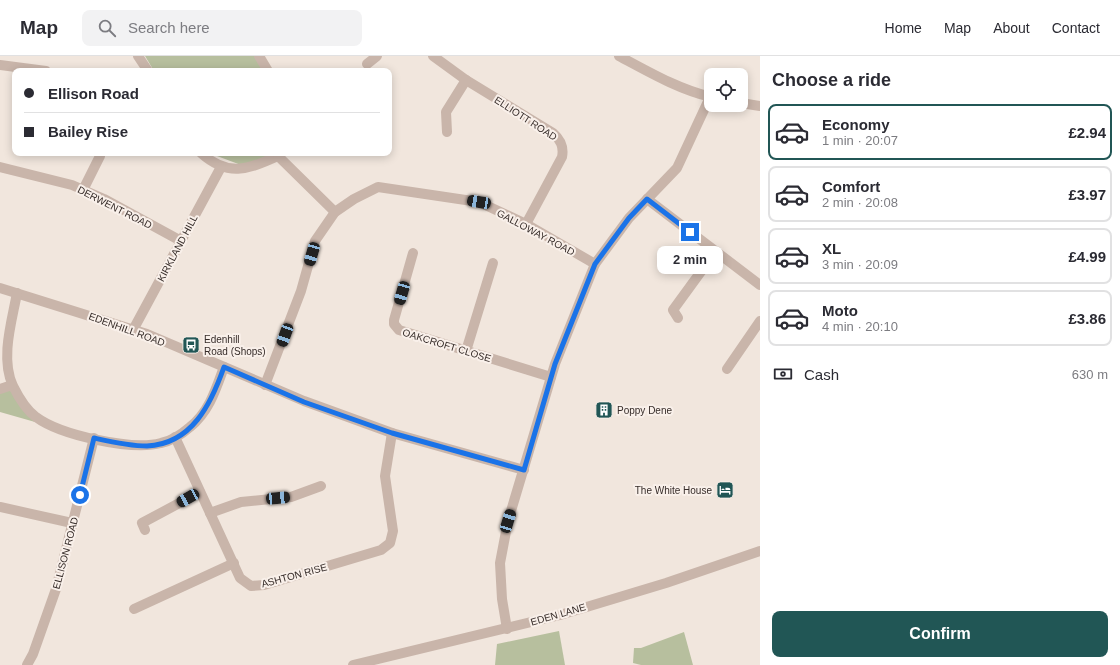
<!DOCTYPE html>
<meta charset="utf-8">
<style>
:root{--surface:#fff;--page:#f2f2f3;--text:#2b2b33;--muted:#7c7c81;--line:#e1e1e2;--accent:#215655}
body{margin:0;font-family:Arial,sans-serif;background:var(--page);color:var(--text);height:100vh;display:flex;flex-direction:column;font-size:15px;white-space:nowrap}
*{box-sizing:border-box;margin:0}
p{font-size:13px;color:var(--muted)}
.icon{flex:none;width:22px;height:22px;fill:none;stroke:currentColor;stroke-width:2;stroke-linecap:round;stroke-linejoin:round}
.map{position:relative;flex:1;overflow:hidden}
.sheet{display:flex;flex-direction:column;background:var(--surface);width:360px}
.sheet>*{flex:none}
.banner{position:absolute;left:12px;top:12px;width:380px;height:88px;border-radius:8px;box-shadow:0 2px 10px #0003;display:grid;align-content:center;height:88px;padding:0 12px;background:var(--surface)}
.buttons{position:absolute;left:704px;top:12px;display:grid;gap:8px}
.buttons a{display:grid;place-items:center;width:44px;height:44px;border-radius:8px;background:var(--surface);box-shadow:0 2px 10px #0003;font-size:20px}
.end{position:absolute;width:18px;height:18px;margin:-9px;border:5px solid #1a73e8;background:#fff;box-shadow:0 0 0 2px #fff}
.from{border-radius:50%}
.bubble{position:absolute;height:28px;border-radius:8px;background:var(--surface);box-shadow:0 2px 10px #0003;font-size:13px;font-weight:800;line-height:28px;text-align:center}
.car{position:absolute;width:12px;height:24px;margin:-12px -6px;border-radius:5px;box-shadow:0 0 3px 1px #0007;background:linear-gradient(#222 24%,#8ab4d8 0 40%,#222 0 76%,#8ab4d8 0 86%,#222 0)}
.banner b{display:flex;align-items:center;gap:14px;height:38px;font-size:15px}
.banner b+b{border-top:1px solid var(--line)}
.banner i{width:10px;height:10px;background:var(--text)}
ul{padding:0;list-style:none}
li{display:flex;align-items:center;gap:12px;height:56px;margin:0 8px 6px;padding:0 4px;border:2px solid var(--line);border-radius:8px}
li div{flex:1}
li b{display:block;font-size:15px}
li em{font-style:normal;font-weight:800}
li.current{border-color:var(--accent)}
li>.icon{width:36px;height:36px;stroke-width:1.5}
h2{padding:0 12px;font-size:18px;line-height:48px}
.pay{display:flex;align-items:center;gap:10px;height:44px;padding:0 12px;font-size:15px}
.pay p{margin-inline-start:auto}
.cta{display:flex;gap:8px;margin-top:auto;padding:8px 12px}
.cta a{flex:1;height:46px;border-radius:8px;background:var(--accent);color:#fff;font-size:16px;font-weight:800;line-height:46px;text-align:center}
header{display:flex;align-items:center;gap:24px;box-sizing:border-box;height:56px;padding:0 20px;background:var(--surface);border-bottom:1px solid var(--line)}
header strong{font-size:19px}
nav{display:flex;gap:22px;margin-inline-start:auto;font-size:14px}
.search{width:280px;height:36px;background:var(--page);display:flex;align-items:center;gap:10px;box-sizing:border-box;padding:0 14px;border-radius:8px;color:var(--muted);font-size:15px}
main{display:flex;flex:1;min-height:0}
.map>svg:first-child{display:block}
.green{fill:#b7bf9e}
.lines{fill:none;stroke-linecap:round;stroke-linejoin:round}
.minor{stroke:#c9b5aa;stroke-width:10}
.route{stroke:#1a73e8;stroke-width:5}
.labels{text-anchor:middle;stroke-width:4;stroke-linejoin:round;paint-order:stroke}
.street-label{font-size:10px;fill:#362c29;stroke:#f9f0ea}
.poi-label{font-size:10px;fill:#362c29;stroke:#f9f0ea;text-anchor:start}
</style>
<header>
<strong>Map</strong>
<div class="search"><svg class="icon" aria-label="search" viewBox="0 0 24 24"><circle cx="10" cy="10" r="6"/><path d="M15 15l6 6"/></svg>Search here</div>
<nav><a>Home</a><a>Map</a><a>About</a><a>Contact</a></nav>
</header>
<main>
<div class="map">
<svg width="760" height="609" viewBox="0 0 760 609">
<rect width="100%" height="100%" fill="#f1e6dd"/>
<g class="green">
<path d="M145,0H256L265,15H154Z"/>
<path d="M209,97H273L269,101L241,109Z"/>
<path d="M8,333L12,336L35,366L0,356V336Z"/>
<path d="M559,575L565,609H495L497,588Z"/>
<path d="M684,576L693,609H641L633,607L634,592H641Z"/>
</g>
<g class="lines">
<g class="minor">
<path d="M138,0L148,15"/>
<path d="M259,0L268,15"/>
<path d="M433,0L466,24L553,77C561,84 564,91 562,101L526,168"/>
<path d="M619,0C649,16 678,33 711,41"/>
<path d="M367,8L377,0"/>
<path d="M0,9L46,15"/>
<path d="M741,47L760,50"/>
<path d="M447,76L446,56L466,24"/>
<path d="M201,97C228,121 247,114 278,100L280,97"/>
<path d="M278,100L335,156"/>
<path d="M0,111L72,129L104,143L181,185"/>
<path d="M83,134L100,100"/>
<path d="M647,143L760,229"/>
<path d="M413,197L394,264V268L399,274L551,321"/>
<path d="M0,232L147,278L304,345L392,377L524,414"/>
<path d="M17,237C12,265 0,302 13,330C18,340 26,354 36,361C60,379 132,395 161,387C171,385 182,378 190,371C209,356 216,333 224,311"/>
<path d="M678,262L673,254L716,195"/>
<path d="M133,274L221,111"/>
<path d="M466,295L493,207"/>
<path d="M727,313L760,265"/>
<path d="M265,329L301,235L315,185L335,156L354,143L378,131L479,146L526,168L595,208"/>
<path d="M0,333L12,329"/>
<path d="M175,381L240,522L251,530L264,529L381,494L390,487L393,475L385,420L392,377"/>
<path d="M0,451L72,467"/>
<path d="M210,457L241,446L291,441L321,430"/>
<path d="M145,474L142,467L200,436"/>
<path d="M134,553L234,507"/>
<path d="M507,573L502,543L500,507L508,465L555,308L595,208L629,162L677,112L710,41"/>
<path d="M27,609L33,598L56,533L94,382"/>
<path d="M353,609L560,559L666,527L760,495"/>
</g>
</g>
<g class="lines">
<path class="route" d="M80,439L94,382C112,386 129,390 147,390C192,388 211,348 224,311L304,346L392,377L524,414L555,308L595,208L629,162L647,143L690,176"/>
</g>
<defs>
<g id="bus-square" transform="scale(0.9)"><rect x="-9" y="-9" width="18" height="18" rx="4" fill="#215655" stroke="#f9f0ea"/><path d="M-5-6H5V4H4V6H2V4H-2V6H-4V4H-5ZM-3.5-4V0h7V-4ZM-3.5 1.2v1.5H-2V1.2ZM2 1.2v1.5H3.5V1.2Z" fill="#fff"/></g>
<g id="building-square" transform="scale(0.9)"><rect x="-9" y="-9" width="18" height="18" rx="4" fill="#215655" stroke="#f9f0ea"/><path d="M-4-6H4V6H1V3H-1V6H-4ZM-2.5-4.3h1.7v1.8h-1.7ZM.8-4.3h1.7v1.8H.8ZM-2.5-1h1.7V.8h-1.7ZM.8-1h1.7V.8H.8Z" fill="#fff"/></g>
<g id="hotel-square" transform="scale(0.9)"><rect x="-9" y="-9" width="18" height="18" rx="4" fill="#215655" stroke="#f9f0ea"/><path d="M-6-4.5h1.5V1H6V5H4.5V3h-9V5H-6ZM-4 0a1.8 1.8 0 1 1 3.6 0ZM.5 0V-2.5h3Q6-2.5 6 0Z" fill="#fff"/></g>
</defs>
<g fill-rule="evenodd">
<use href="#bus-square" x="191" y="289"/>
<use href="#building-square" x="604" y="354"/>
<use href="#hotel-square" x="725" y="434"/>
</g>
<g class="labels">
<g class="street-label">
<text transform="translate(526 62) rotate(33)" y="4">ELLIOTT ROAD</text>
<text transform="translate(115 151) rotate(27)" y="4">DERWENT ROAD</text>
<text transform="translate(536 176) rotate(28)" y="4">GALLOWAY ROAD</text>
<text transform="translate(177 192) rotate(-62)" y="4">KIRKLAND HILL</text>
<text transform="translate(127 273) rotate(20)" y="4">EDENHILL ROAD</text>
<text transform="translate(447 289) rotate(17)" y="4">OAKCROFT CLOSE</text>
<text transform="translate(65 497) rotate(-75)" y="4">ELLISON ROAD</text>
<text transform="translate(294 519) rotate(-15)" y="4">ASHTON RISE</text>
<text transform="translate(558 558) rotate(-16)" y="4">EDEN LANE</text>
</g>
<g class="poi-label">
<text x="204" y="287">Edenhill<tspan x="204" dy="12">Road (Shops)</tspan></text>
<text x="617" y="358">Poppy Dene</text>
<text x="712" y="438" text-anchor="end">The White House</text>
</g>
</g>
</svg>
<div class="buttons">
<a><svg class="icon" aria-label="locate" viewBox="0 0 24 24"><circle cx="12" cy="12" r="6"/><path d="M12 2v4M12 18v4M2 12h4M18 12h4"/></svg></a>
</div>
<i class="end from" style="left:80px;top:439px"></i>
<i class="end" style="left:690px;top:176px"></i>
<div class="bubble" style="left:657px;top:190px;width:66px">2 min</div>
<i class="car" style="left:479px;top:146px;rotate:279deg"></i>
<i class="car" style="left:312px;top:198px;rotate:196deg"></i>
<i class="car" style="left:402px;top:237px;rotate:196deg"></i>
<i class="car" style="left:285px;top:279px;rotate:200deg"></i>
<i class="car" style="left:188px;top:442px;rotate:241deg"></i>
<i class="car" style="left:278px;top:442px;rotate:85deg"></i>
<i class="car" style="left:508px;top:465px;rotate:17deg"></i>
<div class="banner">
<b><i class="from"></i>Ellison Road</b>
<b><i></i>Bailey Rise</b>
</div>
</div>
<section class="sheet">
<h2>Choose a ride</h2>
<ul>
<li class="current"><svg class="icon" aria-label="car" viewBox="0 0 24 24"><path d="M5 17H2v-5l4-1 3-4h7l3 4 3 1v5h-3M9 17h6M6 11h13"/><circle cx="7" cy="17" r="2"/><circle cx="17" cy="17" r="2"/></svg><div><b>Economy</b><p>1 min · 20:07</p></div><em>£2.94</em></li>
<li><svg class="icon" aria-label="car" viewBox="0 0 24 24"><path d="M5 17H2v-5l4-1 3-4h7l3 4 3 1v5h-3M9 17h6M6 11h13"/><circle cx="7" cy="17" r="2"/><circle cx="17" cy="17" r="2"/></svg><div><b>Comfort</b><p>2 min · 20:08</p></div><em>£3.97</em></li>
<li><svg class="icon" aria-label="car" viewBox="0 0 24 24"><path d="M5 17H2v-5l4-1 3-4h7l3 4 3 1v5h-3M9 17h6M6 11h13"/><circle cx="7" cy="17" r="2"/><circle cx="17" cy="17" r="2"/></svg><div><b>XL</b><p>3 min · 20:09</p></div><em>£4.99</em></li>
<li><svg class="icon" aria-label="car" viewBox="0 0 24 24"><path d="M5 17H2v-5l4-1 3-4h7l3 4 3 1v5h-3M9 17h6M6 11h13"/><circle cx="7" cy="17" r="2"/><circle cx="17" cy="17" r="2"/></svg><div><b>Moto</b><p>4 min · 20:10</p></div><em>£3.86</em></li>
</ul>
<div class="pay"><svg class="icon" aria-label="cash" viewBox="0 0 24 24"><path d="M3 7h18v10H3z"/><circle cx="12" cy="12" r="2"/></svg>Cash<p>630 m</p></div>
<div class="cta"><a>Confirm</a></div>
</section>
</main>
